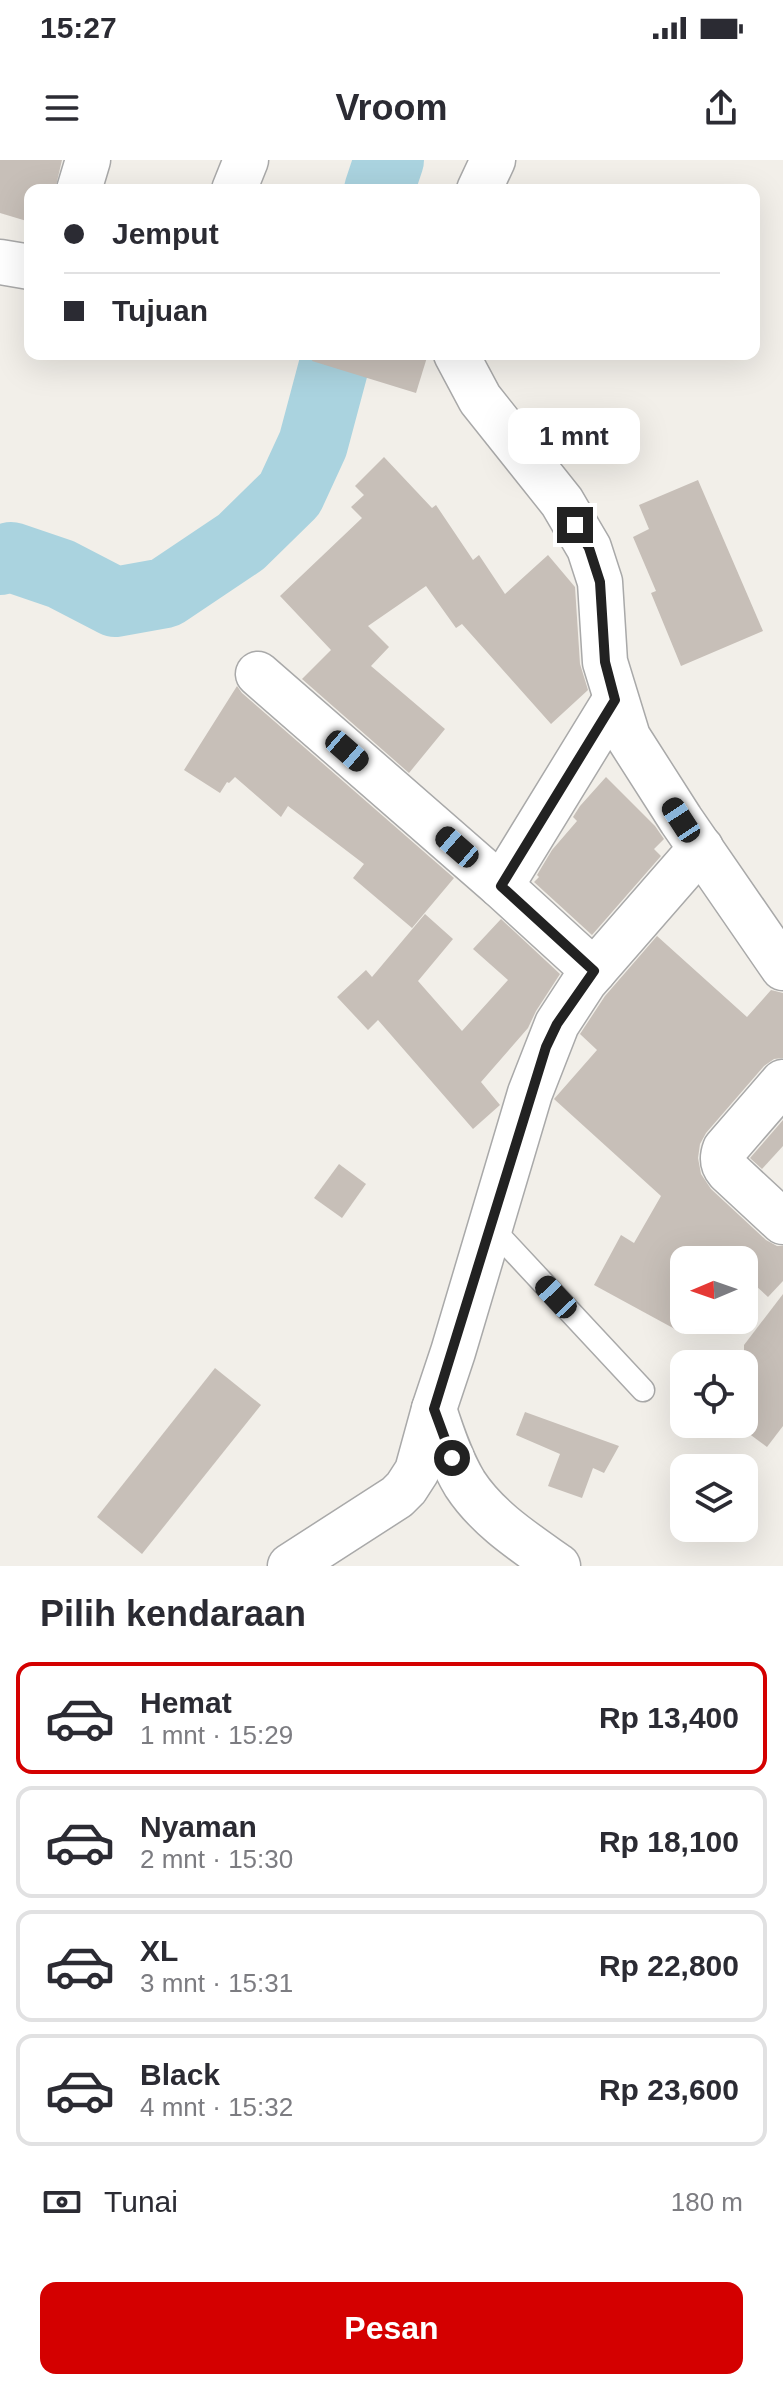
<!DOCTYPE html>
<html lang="id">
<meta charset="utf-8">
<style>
:root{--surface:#fff;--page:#f2f2f3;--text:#2b2b33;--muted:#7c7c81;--line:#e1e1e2;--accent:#d40000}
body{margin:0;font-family:Helvetica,sans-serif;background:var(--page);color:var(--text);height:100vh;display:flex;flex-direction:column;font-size:30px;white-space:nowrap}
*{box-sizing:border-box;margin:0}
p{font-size:26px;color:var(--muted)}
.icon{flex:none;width:44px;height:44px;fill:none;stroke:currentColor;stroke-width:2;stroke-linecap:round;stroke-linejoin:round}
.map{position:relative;height:1406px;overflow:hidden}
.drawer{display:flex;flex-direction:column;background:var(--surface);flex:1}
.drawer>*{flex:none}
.hud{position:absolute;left:24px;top:24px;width:736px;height:176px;border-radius:16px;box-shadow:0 8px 32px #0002;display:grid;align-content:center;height:176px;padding:0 40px;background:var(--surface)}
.needle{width:52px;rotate:268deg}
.controls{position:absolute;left:670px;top:1086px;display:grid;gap:16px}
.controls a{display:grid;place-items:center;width:88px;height:88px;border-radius:16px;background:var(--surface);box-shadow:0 8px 32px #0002;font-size:40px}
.end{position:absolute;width:36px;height:36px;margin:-18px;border:10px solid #222;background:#fff;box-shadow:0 0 0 4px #fff}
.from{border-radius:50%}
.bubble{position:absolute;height:56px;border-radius:16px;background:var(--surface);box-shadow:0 8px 32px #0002;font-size:26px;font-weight:800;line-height:56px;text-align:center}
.car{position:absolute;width:24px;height:48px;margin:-24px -12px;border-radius:10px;box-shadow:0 0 6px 2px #0007;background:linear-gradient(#222 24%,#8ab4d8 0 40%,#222 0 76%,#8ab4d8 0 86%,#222 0)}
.hud b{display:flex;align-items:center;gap:28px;height:76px;font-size:30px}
.hud b+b{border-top:2px solid var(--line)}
.hud i{width:20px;height:20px;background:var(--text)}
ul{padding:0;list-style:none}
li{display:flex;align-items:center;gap:24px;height:112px;margin:0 16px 12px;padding:0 24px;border:4px solid var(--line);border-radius:16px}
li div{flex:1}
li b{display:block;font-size:30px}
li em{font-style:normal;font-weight:800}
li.active{border-color:var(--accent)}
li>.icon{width:72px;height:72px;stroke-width:1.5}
h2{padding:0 40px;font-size:36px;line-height:96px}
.pay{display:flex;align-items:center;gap:20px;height:88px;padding:0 40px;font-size:30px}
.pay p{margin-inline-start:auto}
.button{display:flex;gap:16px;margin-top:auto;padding:16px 40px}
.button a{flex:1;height:92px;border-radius:16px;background:var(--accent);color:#fff;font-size:32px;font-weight:800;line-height:92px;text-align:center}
.status{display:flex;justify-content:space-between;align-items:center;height:56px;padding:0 40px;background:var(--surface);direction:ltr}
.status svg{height:22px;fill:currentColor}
header{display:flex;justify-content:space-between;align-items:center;height:104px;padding:0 40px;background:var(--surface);font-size:36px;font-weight:800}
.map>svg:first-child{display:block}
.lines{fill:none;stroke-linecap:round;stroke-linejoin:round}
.river{stroke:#aad3df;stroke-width:70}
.building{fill:#c7bfb8}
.service-casing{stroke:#a9a9a9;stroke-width:25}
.minor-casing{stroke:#a9a9a9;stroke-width:47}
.service{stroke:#fff;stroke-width:22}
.minor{stroke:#fff;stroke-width:44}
.route{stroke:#222;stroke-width:10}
</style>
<div class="status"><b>15:27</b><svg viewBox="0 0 49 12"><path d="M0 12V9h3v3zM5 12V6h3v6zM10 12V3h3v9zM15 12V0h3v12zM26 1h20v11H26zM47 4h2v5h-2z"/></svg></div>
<header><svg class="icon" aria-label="menu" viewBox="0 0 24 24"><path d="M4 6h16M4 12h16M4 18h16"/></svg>Vroom<svg class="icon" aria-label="share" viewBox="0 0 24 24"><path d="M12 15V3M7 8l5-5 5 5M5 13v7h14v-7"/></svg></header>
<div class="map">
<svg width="783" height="1406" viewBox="0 0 783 1406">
<rect width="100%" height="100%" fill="#f2efe9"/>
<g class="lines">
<g class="river">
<path d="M379,30L389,0"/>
<path d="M0,400L11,397L61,414L115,442L165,433L241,382L290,334L313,284L337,194"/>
</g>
</g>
<g class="building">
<path d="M0,0H62L55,30H30V62L0,53Z"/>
<path d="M314,194H428L416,233L312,201Z"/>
<path d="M384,297L432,348L436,345L473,400L479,395L505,434L548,395L575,427L580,504L588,530L551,564L462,464L456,468L426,426L368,466L389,487L371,506L445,569L409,613L302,519L331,490L280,436L362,358L351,347L364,335L355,326Z"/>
<path d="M698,320L763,471L681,506L651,433L656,431L633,377L649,369L639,345Z"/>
<path d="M237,526L242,533L454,718L412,768L353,718L364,704L288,646L281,657L235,617L229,623L227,622L220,633L184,610Z"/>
<path d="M606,617L655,666L664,679L654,689L661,696L592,775L534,722L539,717L537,715L552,690L577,661L573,657L580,646Z"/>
<path d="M425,754L453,779L418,821L462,871L508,820L473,789L501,759L560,814L536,851L528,868L481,922L500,945L473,969L378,860L368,870L337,837L366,810L372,817Z"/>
<path d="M657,776L747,857L771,830L783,833V898L774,899L764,906L706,973L700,984L698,998L701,1014L711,1029L766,1080L777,1086H783V1121L768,1137L744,1115V1100H727L723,1096L721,1100H684V1174L594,1125L621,1075L634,1083L661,1036L554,939L597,890L580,874L605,836Z"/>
<path d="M783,960V986L762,1009L750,998Z"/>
<path d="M339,1004L366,1024L342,1058L314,1038Z"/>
<path d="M783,1134V1266L767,1287L744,1270V1185Z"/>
<path d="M215,1208L261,1245L142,1394L97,1357Z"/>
<path d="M525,1252L619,1286L604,1313L593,1308L582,1338L548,1326L560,1294L516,1275Z"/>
</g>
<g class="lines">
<g class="service-casing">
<path id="service" d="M491,1067L643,1230"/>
</g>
<g class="minor-casing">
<g id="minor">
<path d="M79,30L88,0"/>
<path d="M234,30L246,0"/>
<path d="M479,30L493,0"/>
<path d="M0,102L30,107"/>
<path d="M456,194L480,239L562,342L589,388L600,422L605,502L628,577L681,660L783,808"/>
<path d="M258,514L501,726L594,811"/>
<path d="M501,726L615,540"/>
<path d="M783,922L725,989C722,997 722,1004 728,1011L783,1062"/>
<path d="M434,1249C442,1274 451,1301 465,1324C488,1359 524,1382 558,1406"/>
<path d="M290,1406L397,1337L406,1328L417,1311L434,1249L453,1192L530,933L557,864L585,821L701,688"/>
</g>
</g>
<use href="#service" class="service"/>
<use href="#minor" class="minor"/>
</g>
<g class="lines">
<path class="route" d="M452,1298L434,1249L546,887L557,864L594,811L501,726L615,540L605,502L600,422L589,388L575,365"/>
</g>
</svg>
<div class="controls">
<a><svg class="needle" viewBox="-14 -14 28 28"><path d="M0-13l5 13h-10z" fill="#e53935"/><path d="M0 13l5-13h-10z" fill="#7c7c81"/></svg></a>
<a><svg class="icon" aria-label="locate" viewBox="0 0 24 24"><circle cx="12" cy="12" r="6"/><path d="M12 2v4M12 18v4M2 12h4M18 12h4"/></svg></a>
<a><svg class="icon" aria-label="layers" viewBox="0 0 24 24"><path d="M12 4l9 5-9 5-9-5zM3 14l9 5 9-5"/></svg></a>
</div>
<i class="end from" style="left:452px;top:1298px"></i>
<i class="end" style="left:575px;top:365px"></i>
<div class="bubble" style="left:508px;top:248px;width:132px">1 mnt</div>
<i class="car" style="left:347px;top:591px;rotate:131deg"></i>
<i class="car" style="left:681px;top:660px;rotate:327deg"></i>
<i class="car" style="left:457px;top:687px;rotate:311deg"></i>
<i class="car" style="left:556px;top:1137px;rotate:317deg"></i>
<div class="hud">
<b><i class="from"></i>Jemput</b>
<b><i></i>Tujuan</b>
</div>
</div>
<section class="drawer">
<h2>Pilih kendaraan</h2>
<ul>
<li class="active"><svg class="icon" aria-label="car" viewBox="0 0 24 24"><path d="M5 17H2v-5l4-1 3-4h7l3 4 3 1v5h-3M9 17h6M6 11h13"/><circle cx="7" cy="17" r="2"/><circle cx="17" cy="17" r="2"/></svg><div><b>Hemat</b><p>1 mnt · 15:29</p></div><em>Rp 13,400</em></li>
<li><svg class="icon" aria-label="car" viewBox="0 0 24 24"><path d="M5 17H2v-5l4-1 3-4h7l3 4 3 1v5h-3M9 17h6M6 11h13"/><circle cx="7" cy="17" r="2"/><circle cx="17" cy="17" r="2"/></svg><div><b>Nyaman</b><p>2 mnt · 15:30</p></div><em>Rp 18,100</em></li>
<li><svg class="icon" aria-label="car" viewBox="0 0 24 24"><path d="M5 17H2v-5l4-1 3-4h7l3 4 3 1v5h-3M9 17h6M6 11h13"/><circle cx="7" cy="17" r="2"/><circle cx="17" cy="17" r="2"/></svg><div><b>XL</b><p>3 mnt · 15:31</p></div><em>Rp 22,800</em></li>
<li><svg class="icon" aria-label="car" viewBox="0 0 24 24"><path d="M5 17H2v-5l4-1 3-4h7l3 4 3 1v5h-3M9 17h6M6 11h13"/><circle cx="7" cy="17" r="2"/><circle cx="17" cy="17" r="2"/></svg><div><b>Black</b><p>4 mnt · 15:32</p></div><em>Rp 23,600</em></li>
</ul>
<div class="pay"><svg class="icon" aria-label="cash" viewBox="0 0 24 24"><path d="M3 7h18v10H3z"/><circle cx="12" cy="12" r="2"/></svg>Tunai<p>180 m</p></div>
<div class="button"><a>Pesan</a></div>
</section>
